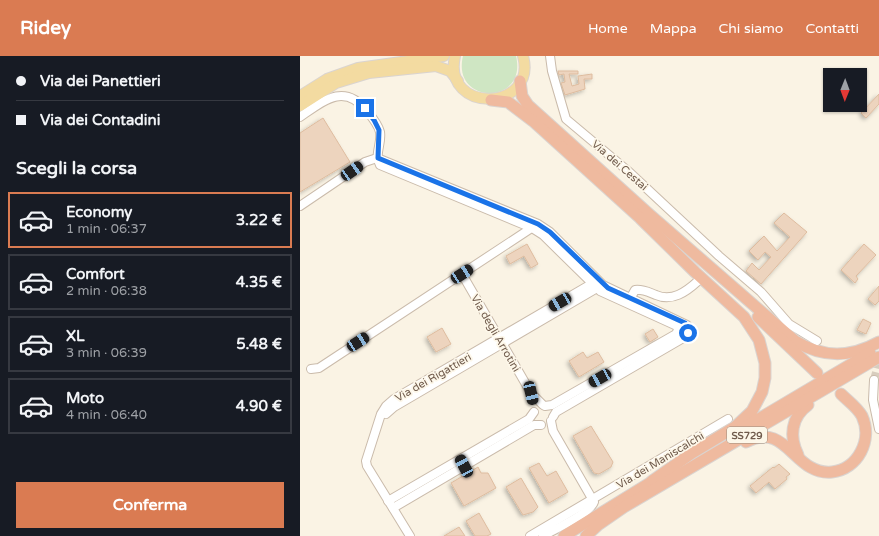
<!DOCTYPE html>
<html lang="it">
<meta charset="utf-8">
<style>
:root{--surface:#171b24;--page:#20242c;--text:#f1f3f6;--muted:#9ea1a6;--line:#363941;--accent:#da7b52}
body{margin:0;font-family:"Varela Round",sans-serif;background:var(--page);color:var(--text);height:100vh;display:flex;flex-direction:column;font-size:15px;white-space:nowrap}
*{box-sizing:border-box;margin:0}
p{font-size:13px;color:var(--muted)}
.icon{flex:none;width:22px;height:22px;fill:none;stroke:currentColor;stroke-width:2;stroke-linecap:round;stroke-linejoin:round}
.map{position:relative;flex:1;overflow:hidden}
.sheet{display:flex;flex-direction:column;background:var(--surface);width:300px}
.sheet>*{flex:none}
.top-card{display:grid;align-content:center;height:88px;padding:0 16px;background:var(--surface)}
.needle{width:26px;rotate:181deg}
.fabs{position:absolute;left:523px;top:12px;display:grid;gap:8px}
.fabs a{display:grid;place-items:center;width:44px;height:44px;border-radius:0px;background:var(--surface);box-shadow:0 1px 3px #0004;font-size:20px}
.end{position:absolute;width:18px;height:18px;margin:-9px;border:5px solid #1a73e8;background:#fff;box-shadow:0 0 0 2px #fff}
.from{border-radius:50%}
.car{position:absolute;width:12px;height:24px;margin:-12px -6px;border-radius:5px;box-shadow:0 0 3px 1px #0007;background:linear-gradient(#222 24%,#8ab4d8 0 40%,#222 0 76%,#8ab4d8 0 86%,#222 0)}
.top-card b{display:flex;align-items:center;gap:14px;height:38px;font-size:15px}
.top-card b+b{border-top:1px solid var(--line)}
.top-card i{width:10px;height:10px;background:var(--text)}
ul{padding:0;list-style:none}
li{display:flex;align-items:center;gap:12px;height:56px;margin:0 8px 6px;padding:0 8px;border:2px solid var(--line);border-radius:0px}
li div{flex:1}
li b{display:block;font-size:15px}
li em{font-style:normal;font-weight:700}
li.current{border-color:var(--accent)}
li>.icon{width:36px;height:36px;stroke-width:1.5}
h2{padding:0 16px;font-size:18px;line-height:48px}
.primary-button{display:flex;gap:8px;margin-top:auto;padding:8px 16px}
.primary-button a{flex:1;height:46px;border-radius:0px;background:var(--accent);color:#fff;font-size:16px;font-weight:700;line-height:46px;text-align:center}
header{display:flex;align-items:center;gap:24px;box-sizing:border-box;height:56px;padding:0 20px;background:var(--accent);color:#fff}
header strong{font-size:19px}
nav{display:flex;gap:22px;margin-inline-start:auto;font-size:14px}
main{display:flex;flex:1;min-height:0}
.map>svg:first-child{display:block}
.green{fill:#cfe6c3}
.building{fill:#edd4be;stroke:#debc9f;filter:url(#shadow)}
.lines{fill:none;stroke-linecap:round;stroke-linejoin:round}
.minor-tunnel{stroke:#d8cdbe;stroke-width:8;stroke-dasharray:8 4;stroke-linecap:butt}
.minor-casing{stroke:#cabbab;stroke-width:10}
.major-casing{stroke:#dad4d0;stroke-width:12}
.highway-casing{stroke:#dad4d0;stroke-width:13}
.minor{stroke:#fff;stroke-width:8}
.major{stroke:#f3dba1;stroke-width:10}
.highway{stroke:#efba9f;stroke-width:11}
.route{stroke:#1a73e8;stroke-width:5}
.labels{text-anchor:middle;stroke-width:3.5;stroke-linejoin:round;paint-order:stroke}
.shield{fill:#fdf7e9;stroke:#9a8a7b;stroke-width:1}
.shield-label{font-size:10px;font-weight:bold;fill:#705b4c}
.street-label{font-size:11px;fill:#705b4c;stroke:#fdf7e9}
</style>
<header>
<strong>Ridey</strong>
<nav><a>Home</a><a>Mappa</a><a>Chi siamo</a><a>Contatti</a></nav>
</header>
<main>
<section class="sheet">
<div class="top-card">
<b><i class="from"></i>Via dei Panettieri</b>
<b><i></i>Via dei Contadini</b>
</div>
<h2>Scegli la corsa</h2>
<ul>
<li class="current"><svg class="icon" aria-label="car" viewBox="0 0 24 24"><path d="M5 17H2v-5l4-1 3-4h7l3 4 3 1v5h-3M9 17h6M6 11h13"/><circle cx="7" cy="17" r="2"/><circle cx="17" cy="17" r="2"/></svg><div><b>Economy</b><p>1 min · 06:37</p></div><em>3.22 €</em></li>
<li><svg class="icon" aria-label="car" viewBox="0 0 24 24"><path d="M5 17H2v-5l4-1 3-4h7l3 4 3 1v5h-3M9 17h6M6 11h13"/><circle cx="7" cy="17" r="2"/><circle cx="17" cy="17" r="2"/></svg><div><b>Comfort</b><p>2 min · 06:38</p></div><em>4.35 €</em></li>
<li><svg class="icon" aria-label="car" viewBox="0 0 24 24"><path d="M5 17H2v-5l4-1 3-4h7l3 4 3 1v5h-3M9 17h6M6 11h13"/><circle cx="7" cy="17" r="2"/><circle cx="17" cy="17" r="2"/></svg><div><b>XL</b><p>3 min · 06:39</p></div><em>5.48 €</em></li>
<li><svg class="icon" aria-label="car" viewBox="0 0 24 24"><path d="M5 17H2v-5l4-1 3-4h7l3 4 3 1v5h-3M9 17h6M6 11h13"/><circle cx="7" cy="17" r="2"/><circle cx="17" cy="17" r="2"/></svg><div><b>Moto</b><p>4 min · 06:40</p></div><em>4.90 €</em></li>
</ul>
<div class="primary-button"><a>Conferma</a></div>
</section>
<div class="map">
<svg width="579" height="480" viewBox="0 0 579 480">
<defs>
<filter id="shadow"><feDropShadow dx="-2" dy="2" stdDeviation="2" flood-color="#0004"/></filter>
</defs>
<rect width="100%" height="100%" fill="#faf3e4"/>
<path class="green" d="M163,0H216C228,50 151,49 163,0Z"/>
<g class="building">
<path d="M258,15H278V18H269L272,30L279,28L278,20L292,18V23H284L285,33L265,39L261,27L265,26L264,18L259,19Z"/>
<path d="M579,38V48L566,62L561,57Z"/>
<path d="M23,62L50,106L0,136V77Z"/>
<path d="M484,157L507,176L461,228L446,215L452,207L459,214L471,201L465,196L458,204L449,195L464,180L477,195L490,181L474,167Z"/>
<path d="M227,188L238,208L231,212L224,200L210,208L206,200Z"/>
<path d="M564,188L576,199L556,220L558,223L555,227L541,214Z"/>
<path d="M579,230V245L575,249L568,243Z"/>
<path d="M563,263L571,267L566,278L557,274Z"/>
<path d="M142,272L151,288L136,296L127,281Z"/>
<path d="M353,273L358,281L350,286L345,278Z"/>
<path d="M283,296L287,302L298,296L304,306L279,321L269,305Z"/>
<path d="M291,370L313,406L311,411L299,418L294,417L273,380Z"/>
<path d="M239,407L247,420L256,415L268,436L249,447L229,412Z"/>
<path d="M479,408L490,418L486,421L487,423L475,433L469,426L456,437L450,430L473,411L474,412Z"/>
<path d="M178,411L181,417H188L196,432L164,450L151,427Z"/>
<path d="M221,422L238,451L233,456L223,459L206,431Z"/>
<path d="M179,457L191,478L187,480H175L166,465Z"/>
<path d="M159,471L165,480H144Z"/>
</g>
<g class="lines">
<path class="minor-tunnel" d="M574,324L579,305"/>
<g class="minor-casing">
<g id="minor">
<path d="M250,0L252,15L266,63L328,115L419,200L461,236L489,268L517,285"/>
<path d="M0,61C23,45 44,26 67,55C72,61 78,68 80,76C82,88 74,98 80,109L232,172L243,179L300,235L377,270L378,274L376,278L252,349L245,350"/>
<path d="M77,102L238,168L250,176L303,229L387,269L388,276L385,281L256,356L253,361"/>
<path d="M0,150L65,106L77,102"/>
<path d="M162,218L231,337L243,349"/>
<path d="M330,243L335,234C343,233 348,236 356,239C372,246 386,236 398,225"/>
<path d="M11,313L19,312L236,169"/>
<path d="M574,324L573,344L579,373"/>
<path d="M86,358L94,351L297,232L299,228"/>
<path d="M88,445L229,363L234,356"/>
<path d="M93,452L234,369H241"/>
<path d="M110,480L67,410L66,405L81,358L86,350L94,343L293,227L297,226"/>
<path d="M230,480L428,363"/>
<path d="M243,480C253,474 291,457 294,446L253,375L251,365"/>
</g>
</g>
<g class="major-casing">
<g id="major">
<path d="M155,0C142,59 238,55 223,0"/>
<path d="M0,40L27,23L58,12L144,0"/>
<path d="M0,50L36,27L69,17L136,10L150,15L158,25"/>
</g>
</g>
<g class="highway-casing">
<g id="highway">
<path d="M220,25L222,40L228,49L349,158L495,285C523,302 550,302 579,286"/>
<path d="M191,44L208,46L233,65L340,162L395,216L444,261L459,284L465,307V322L462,336L452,355L435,371L392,397L352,425"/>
<path d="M458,261L517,317"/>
<path d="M440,374L570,297"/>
<path d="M446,386C487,364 494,420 532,416C558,413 573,384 562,360C557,351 548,345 541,338"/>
<path d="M498,399C489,381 491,361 508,349"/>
<path d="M264,480L358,422"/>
<path d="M286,480L298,469L324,451L579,301"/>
</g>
</g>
<use href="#minor" class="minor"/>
<use href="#major" class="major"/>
<use href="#highway" class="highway"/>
</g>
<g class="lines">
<path class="route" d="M65,52L74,64L79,74L78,102L238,168L250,176L308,232L385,267L389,273L388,277"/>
</g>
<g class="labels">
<rect class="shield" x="427" y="371" width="40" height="16" rx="3"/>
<g class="shield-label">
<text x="447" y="383">SS729</text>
</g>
<g class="street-label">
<text transform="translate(320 109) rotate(41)" y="4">Via dei Cestai</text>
<text transform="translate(196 277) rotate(60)" y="4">Via degli Arrotini</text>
<text transform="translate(133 321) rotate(-30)" y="4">Via dei Rigattieri</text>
<text transform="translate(360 404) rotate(-31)" y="4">Via dei Maniscalchi</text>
</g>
</g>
</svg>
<div class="fabs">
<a><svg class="needle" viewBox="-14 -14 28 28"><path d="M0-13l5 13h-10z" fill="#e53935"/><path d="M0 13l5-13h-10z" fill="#9ea1a6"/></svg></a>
</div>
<i class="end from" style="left:388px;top:277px"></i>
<i class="end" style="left:65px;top:52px"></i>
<i class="car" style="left:52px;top:115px;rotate:56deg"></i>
<i class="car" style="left:162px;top:218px;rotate:57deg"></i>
<i class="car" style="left:260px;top:246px;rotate:240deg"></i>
<i class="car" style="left:58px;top:286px;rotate:57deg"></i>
<i class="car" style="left:300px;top:322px;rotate:241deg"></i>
<i class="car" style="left:231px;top:337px;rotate:167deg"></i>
<i class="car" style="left:164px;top:410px;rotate:332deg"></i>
</div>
</main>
